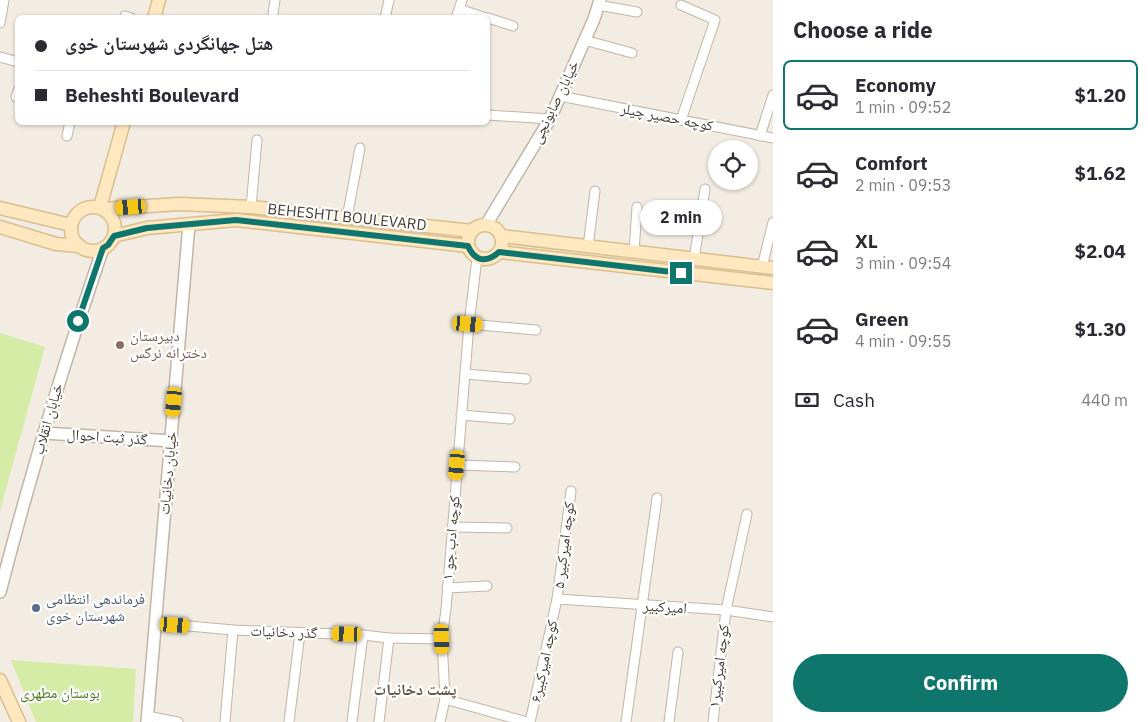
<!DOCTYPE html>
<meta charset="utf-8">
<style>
:root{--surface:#fff;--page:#f2f2f3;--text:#2b2b33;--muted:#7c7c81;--line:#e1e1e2;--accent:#0f766e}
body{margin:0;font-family:"IBM Plex Sans","Noto Naskh Arabic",sans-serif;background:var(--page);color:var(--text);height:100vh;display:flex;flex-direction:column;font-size:19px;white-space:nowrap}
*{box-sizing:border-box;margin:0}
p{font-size:16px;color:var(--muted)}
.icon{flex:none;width:28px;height:28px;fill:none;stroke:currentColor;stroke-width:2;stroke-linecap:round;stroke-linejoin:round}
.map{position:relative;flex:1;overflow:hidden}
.drawer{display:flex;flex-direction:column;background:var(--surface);width:375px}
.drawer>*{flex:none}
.banner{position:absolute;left:15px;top:15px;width:475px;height:110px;border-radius:8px;box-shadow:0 1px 4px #0004;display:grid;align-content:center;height:110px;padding:0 20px;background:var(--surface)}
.tools{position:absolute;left:708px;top:140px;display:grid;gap:10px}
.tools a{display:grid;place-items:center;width:50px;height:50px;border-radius:50%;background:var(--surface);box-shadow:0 1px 4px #0004;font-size:25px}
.end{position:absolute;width:22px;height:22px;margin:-11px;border:6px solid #0f766e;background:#fff;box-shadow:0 0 0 2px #fff}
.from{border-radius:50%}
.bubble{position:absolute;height:35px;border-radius:18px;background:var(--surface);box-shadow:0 1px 4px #0004;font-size:16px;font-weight:700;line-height:35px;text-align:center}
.car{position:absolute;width:15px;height:30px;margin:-15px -8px;border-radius:6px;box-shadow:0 0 4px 1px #0007;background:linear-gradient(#f5c518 24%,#345 0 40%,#f5c518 0 76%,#345 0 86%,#f5c518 0)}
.banner b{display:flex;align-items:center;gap:18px;height:48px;font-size:19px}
.banner b+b{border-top:1px solid var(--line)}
.banner i{width:12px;height:12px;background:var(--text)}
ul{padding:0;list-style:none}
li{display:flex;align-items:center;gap:15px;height:70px;margin:0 10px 8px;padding:0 10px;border:2px solid transparent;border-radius:8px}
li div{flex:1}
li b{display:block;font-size:19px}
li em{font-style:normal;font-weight:700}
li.current{border-color:var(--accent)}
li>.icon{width:45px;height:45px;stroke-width:1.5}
h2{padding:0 20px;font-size:22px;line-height:60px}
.pay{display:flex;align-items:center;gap:12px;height:55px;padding:0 20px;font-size:19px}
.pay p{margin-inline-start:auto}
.primary-button{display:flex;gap:10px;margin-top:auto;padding:10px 20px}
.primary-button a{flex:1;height:58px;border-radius:30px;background:var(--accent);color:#fff;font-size:20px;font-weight:700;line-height:58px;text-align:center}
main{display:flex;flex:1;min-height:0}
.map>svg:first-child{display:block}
.green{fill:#d5eca6}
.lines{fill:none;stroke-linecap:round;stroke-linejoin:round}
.minor-casing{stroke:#c2b5a7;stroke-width:11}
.tertiary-casing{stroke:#c2b5a7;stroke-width:14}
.secondary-casing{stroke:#dabe8e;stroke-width:15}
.minor{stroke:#fff;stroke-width:9}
.tertiary{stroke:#fff;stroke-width:11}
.secondary{stroke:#ffe8c0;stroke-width:12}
.route{stroke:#0f766e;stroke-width:6}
.education-dot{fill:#8d6e63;stroke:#fff;stroke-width:2}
.service-dot{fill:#5c6f8a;stroke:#fff;stroke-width:2}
.labels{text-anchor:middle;stroke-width:4.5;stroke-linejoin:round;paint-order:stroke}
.street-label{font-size:15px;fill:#453b32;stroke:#fff}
.education-label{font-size:15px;fill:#785e54;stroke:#fff;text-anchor:start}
.service-label{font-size:15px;fill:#4e5e75;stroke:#fff;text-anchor:start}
.park-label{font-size:15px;fill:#4e7b20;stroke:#fff}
.neighbourhood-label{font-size:16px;font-weight:bold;fill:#695848;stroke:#fff}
</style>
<main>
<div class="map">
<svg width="773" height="722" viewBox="0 0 773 722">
<rect width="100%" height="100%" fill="#f3ece2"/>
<g class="green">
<path d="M0,333L45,347L0,511Z"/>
<path d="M11,660L136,669L133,722H36Z"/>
</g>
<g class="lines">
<g class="minor-casing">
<g id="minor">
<path d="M598,5L637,12"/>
<path d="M459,9L486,18"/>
<path d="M273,14L275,0"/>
<path d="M125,16L131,18"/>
<path d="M385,18L389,0"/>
<path d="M456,18L462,0"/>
<path d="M488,18L513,26"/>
<path d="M0,23L4,0"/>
<path d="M584,40L632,53"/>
<path d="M0,57L18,62"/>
<path d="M560,96L773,138"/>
<path d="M16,97L18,91"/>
<path d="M488,115L550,119"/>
<path d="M681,120L715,20L681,5"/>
<path d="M67,136L70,122"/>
<path d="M760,136L773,95"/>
<path d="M251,207L257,140"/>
<path d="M347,218L360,148"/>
<path d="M588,247L595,191"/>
<path d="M634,252L637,207"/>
<path d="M694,259L705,189"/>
<path d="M762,267L773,222"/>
<path d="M469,324L536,330"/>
<path d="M465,374L526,379"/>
<path d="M461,415L510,419"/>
<path d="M457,465L515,467"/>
<path d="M452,527L507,528"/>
<path d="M447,588L487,586"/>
<path d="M557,599L726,610L773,617"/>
<path d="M156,623L233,630L363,635L389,638L442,639"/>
<path d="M445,699L527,722"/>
<path d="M147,716L178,722"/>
<path d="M225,722L233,630"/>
<path d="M289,722L300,633"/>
<path d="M352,722L363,635"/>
<path d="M379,722L389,638"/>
<path d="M440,722L445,699L442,639L446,609L469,324L477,258"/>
<path d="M530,722L557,599L571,491"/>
<path d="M626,722L657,498"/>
<path d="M669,722L678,652"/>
<path d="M713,722L726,610L747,514"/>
</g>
</g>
<g class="tertiary-casing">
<g id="tertiary">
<path d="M486,225L550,119L594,19L600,0"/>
<path d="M44,433L171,441"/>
<path d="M0,592C30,476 64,362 103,248"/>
<path d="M147,722L189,224"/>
</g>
</g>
<g class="secondary-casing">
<g id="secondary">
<path d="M154,18L159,0"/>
<circle cx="93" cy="229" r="22"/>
<path d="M100,207L124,122"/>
<path d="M0,208L71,225"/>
<path d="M103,209L179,204L251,207L472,231"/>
<circle cx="485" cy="242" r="17"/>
<path d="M0,227L56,244L80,246"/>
<path d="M114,236L147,228L236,220L468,246"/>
<path d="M501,236L773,268"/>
<path d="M499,252L773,283"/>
<path d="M0,680L19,722"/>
</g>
</g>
<use href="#minor" class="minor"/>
<use href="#tertiary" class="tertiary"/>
<use href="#secondary" class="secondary"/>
</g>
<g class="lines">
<path class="route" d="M78,321L103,248L108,245L114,236L147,228L236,220L468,246C475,262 487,263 499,252L681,273"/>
</g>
<circle class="education-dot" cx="120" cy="345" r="5"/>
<circle class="service-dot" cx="36" cy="608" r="5"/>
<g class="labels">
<g class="street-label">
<text transform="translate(555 102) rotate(-64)" y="5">خیابان صابونچی</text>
<text transform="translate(667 117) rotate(11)" y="5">کوچه حصیر چیلر</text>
<text transform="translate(347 217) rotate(6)" y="5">BEHESHTI BOULEVARD</text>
<text transform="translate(48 419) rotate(-74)" y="5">خیابان انقلاب</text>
<text transform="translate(107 437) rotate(4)" y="5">گذر ثبت احوال</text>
<text transform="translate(168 473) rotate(-85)" y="5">خیابان دخانیات</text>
<text transform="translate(451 538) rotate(-85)" y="5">کوچه ادب جو ۱</text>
<text transform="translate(564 545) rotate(-83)" y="5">کوچه امیرکبیر ۵</text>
<text transform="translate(665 607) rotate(4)" y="5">امیرکبیر</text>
<text transform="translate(284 632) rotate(2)" y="5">گذر دخانیات</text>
<text transform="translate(544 661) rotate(-78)" y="5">کوچه امیرکبیر۶</text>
<text transform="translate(719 666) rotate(-83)" y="5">کوچه امیرکبیر۱</text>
</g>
<g class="education-label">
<text x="130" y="341">دبیرستان<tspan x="130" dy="17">دخترانه نرگس</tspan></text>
</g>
<g class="service-label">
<text x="46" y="604">فرماندهی انتظامی<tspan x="46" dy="17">شهرستان خوی</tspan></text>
</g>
<g class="park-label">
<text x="60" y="698">بوستان مطهری</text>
</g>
<g class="neighbourhood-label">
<text x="415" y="695">پشت دخانیات</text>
</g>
</g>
</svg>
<div class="tools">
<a><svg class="icon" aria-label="locate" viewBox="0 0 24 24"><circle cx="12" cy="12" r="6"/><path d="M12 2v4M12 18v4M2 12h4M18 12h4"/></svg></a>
</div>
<i class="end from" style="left:78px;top:321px"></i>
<i class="end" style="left:681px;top:273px"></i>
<div class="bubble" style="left:640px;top:200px;width:82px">2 min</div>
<i class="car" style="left:131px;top:207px;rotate:266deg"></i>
<i class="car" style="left:468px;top:324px;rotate:95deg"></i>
<i class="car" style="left:174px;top:402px;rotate:185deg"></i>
<i class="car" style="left:457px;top:465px;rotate:185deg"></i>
<i class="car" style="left:175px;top:625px;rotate:94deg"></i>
<i class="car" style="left:347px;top:634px;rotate:272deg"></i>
<i class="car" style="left:442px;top:639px;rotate:178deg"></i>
<div class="banner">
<b><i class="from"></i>هتل جهانگردی شهرستان خوی</b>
<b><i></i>Beheshti Boulevard</b>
</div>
</div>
<section class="drawer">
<h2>Choose a ride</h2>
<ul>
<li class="current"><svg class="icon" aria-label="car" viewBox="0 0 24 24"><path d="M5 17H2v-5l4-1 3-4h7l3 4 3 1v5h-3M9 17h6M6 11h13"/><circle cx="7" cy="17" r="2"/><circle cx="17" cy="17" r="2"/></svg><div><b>Economy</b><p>1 min · 09:52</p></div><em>$1.20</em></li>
<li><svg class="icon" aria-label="car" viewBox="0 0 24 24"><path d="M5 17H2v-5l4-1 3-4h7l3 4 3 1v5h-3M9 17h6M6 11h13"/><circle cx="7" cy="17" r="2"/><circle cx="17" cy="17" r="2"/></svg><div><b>Comfort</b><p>2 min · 09:53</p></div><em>$1.62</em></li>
<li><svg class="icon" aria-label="car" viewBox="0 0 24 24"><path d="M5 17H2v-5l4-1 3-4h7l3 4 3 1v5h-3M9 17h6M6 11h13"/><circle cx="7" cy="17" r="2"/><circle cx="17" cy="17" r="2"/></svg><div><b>XL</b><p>3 min · 09:54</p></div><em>$2.04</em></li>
<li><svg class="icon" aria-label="car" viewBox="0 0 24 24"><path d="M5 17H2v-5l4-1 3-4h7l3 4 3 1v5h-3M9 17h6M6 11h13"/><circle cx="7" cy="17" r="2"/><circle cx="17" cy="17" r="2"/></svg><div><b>Green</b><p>4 min · 09:55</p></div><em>$1.30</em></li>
</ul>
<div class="pay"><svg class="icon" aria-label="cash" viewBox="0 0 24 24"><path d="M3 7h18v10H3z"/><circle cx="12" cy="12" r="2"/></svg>Cash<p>440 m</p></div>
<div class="primary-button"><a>Confirm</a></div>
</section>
</main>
